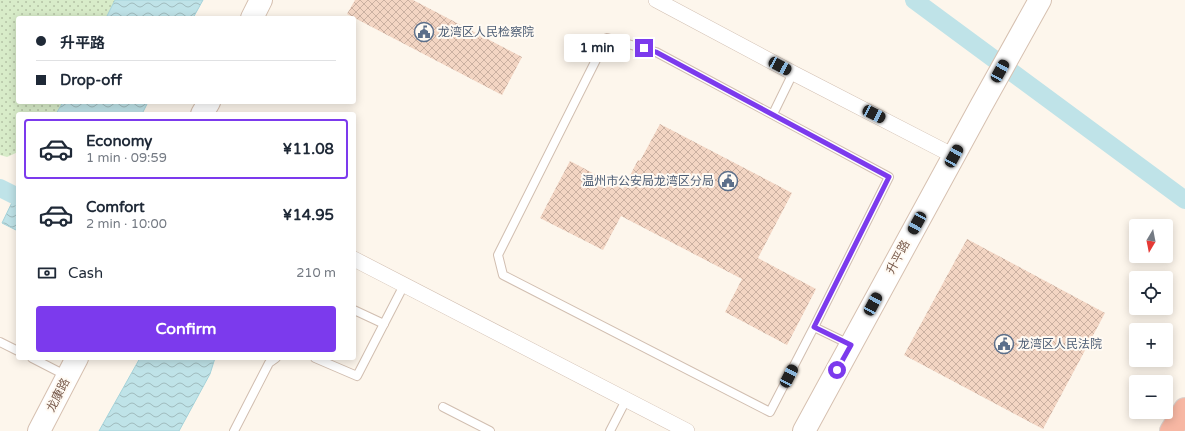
<!DOCTYPE html>
<meta charset="utf-8">
<style>
:root{--surface:#fff;--page:#f2f2f3;--text:#1f2937;--muted:#747a83;--line:#e0e1e3;--accent:#7c3aed}
body{margin:0;font-family:"Varela Round","Noto Sans SC",sans-serif;background:var(--page);color:var(--text);height:100vh;display:flex;flex-direction:column;font-size:15px;white-space:nowrap}
*{box-sizing:border-box;margin:0}
p{font-size:13px;color:var(--muted)}
.icon{flex:none;width:22px;height:22px;fill:none;stroke:currentColor;stroke-width:2;stroke-linecap:round;stroke-linejoin:round}
.map{position:relative;flex:1;overflow:hidden}
.side{position:absolute;left:16px;top:112px;width:340px;height:248px;display:flex;flex-direction:column;background:var(--surface);border-radius:4px;box-shadow:0 2px 10px #0003}
.side>*{flex:none}
.guide{position:absolute;left:16px;top:16px;width:340px;height:88px;border-radius:4px;box-shadow:0 2px 10px #0003;display:grid;align-content:center;height:88px;padding:0 20px;background:var(--surface)}
.needle{width:26px;rotate:190deg}
.controls{position:absolute;left:1129px;top:219px;display:grid;gap:8px}
.controls a{display:grid;place-items:center;width:44px;height:44px;border-radius:4px;background:var(--surface);box-shadow:0 2px 10px #0003;font-size:20px}
.end{position:absolute;width:18px;height:18px;margin:-9px;border:5px solid #7c3aed;background:#fff;box-shadow:0 0 0 2px #fff}
.from{border-radius:50%}
.bubble{position:absolute;height:28px;border-radius:4px;background:var(--surface);box-shadow:0 2px 10px #0003;font-size:13px;font-weight:800;line-height:28px;text-align:center}
.car{position:absolute;width:12px;height:24px;margin:-12px -6px;border-radius:5px;box-shadow:0 0 3px 1px #0007;background:linear-gradient(#222 24%,#8ab4d8 0 40%,#222 0 76%,#8ab4d8 0 86%,#222 0)}
.guide b{display:flex;align-items:center;gap:14px;height:38px;font-size:15px}
.guide b+b{border-top:1px solid var(--line)}
.guide i{width:10px;height:10px;background:var(--text)}
ul{padding:7px 0 0;list-style:none}
li{display:flex;align-items:center;gap:12px;height:60px;margin:0 8px 6px;padding:0 12px;border:2px solid transparent;border-radius:4px}
li div{flex:1}
li b{display:block;font-size:15px}
li em{font-style:normal;font-weight:800}
li.selected{border-color:var(--accent)}
li>.icon{width:36px;height:36px;stroke-width:1.5}
.pay{display:flex;align-items:center;gap:10px;height:44px;padding:0 20px;font-size:15px}
.pay p{margin-inline-start:auto}
.primary-button{display:flex;gap:8px;margin-top:auto;padding:8px 20px}
.primary-button a{flex:1;height:46px;border-radius:4px;background:var(--accent);color:#fff;font-size:16px;font-weight:800;line-height:46px;text-align:center}
.map>svg:first-child{display:block}
.park{fill:url(#park-dots)}
.water{fill:url(#water-waves);stroke:#a5d3da}
.lines{fill:none;stroke-linecap:round;stroke-linejoin:round}
.canal{stroke:#bfe3e8;stroke-width:18}
.building{fill:url(#building-cross-hatch)}
.lane-casing{stroke:#d1beb0;stroke-width:10}
.street-casing{stroke:#d1beb0;stroke-width:16}
.secondary-casing{stroke:#d6c0b0;stroke-width:24}
.highway-casing{stroke:#dad1cd;stroke-width:24}
.lane{stroke:#fff;stroke-width:8}
.street{stroke:#fff;stroke-width:15}
.secondary{stroke:#fff;stroke-width:22}
.highway{stroke:#f7b7a3;stroke-width:22}
.route{stroke:#7c3aed;stroke-width:5}
.labels{text-anchor:middle;stroke-width:4;stroke-linejoin:round;paint-order:stroke}
.service-label{font-size:12px;fill:#4e5e75;stroke:#fffaf3;text-anchor:start}
.street-label{font-size:12px;fill:#7a5c4d;stroke:#fffaf3}
</style>
<div class="map">
<svg width="1185" height="431" viewBox="0 0 1185 431">
<defs>
<pattern id="park-dots" width="8" height="8" patternUnits="userSpaceOnUse"><rect width="8" height="8" fill="#d8ecc9"/><path d="M2 2h.1M6 6h.1" fill="none" stroke="#b4c2a5" stroke-width="1.8" stroke-linecap="round"/></pattern>
<pattern id="water-waves" width="16" height="10" patternUnits="userSpaceOnUse"><rect width="16" height="10" fill="#bfe3e8"/><path d="M0 5q4-4 8 0t8 0" fill="none" stroke="#a0bbbe"/></pattern>
<pattern id="building-cross-hatch" width="8" height="8" patternUnits="userSpaceOnUse"><rect width="8" height="8" fill="#f3d5c3"/><path d="M0 0l8 8M0 8l8-8" fill="none" stroke="#cab0a1"/></pattern>
</defs>
<rect width="100%" height="100%" fill="#fdf6ec"/>
<path class="park" d="M0,0H115L106,18H18V102H63L56,114H18V152L7,157L0,155Z"/>
<g class="water">
<path d="M115,0H203L193,18H106Z"/>
<path d="M63,102H148L142,114H56Z"/>
<path d="M18,190V231L2,223Z"/>
<path d="M140,358H215L210,374L179,431H99Z"/>
</g>
<g class="lines">
<g class="canal">
<path d="M914,0L1185,200"/>
<path d="M0,188L18,197"/>
</g>
</g>
<g class="building">
<path d="M355,0H413L522,57L502,95L347,14Z"/>
<path d="M660,124L792,193L758,258L816,289L787,345L725,312L742,279L621,216L603,250L540,218L570,161L623,189L638,160L640,161Z"/>
<path d="M967,239L1105,313L1043,429L904,355Z"/>
</g>
<g class="lines">
<g class="lane-casing">
<g id="lane">
<path d="M773,114L793,73"/>
<path d="M354,310L384,324"/>
<path d="M814,327L770,412L503,275L498,255L607,38L656,52L889,177L814,327L849,344"/>
<path d="M0,342L18,351"/>
<path d="M32,358L67,376"/>
<path d="M315,358L357,376L404,285"/>
<path d="M443,407L490,431"/>
<path d="M234,431L269,363L276,358"/>
<path d="M610,431L626,400"/>
</g>
</g>
<g class="street-casing">
<g id="street">
<path d="M656,0L793,73L954,156"/>
<path d="M354,259L687,431"/>
</g>
</g>
<g class="secondary-casing">
<g id="secondary">
<path d="M252,18L261,0"/>
<path d="M202,114L209,102"/>
<path d="M39,431L77,358"/>
<path d="M804,431L981,106L1040,0"/>
</g>
</g>
<g class="highway-casing">
<path id="highway" d="M1171,431L1185,409"/>
</g>
<use href="#lane" class="lane"/>
<use href="#street" class="street"/>
<use href="#secondary" class="secondary"/>
<use href="#highway" class="highway"/>
</g>
<g class="lines">
<path class="route" d="M644,48L656,52L889,177L814,327L851,345L837,370"/>
</g>
<defs>
<g id="civic-ring" transform="scale(1)"><circle r="9.5" fill="#fffaf3" stroke="#5c6f8a" stroke-width="1.5"/><path d="M-.6-6.5H3V-4.5H.6V-3L4-1V1h2V6H-6V1h2V-1L-.6-3ZM-1.2 2.5V6h2.4V2.5Z" fill="#5c6f8a"/></g>
</defs>
<g fill-rule="evenodd">
<use href="#civic-ring" x="424" y="32"/>
<use href="#civic-ring" x="728" y="181"/>
<use href="#civic-ring" x="1004" y="344"/>
</g>
<g class="labels">
<g class="service-label">
<text x="438" y="36">龙湾区人民检察院</text>
<text x="714" y="185" text-anchor="end">温州市公安局龙湾区分局</text>
<text x="1018" y="348">龙湾区人民法院</text>
</g>
<g class="street-label">
<text transform="translate(898 257) rotate(-62)" y="4">升平路</text>
<text transform="translate(58 395) rotate(-63)" y="4">龙康路</text>
</g>
</g>
</svg>
<div class="controls">
<a><svg class="needle" viewBox="-14 -14 28 28"><path d="M0-13l5 13h-10z" fill="#e53935"/><path d="M0 13l5-13h-10z" fill="#747a83"/></svg></a>
<a><svg class="icon" aria-label="locate" viewBox="0 0 24 24"><circle cx="12" cy="12" r="6"/><path d="M12 2v4M12 18v4M2 12h4M18 12h4"/></svg></a>
<a>+</a>
<a>−</a>
</div>
<i class="end from" style="left:837px;top:370px"></i>
<i class="end" style="left:644px;top:48px"></i>
<div class="bubble" style="left:564px;top:34px;width:66px">1 min</div>
<i class="car" style="left:780px;top:66px;rotate:118deg"></i>
<i class="car" style="left:1000px;top:71px;rotate:29deg"></i>
<i class="car" style="left:874px;top:114px;rotate:117deg"></i>
<i class="car" style="left:954px;top:156px;rotate:29deg"></i>
<i class="car" style="left:917px;top:223px;rotate:209deg"></i>
<i class="car" style="left:873px;top:304px;rotate:28deg"></i>
<i class="car" style="left:789px;top:376px;rotate:27deg"></i>
<div class="guide">
<b><i class="from"></i>升平路</b>
<b><i></i>Drop-off</b>
</div>
<section class="side">
<ul>
<li class="selected"><svg class="icon" aria-label="car" viewBox="0 0 24 24"><path d="M5 17H2v-5l4-1 3-4h7l3 4 3 1v5h-3M9 17h6M6 11h13"/><circle cx="7" cy="17" r="2"/><circle cx="17" cy="17" r="2"/></svg><div><b>Economy</b><p>1 min · 09:59</p></div><em>¥11.08</em></li>
<li><svg class="icon" aria-label="car" viewBox="0 0 24 24"><path d="M5 17H2v-5l4-1 3-4h7l3 4 3 1v5h-3M9 17h6M6 11h13"/><circle cx="7" cy="17" r="2"/><circle cx="17" cy="17" r="2"/></svg><div><b>Comfort</b><p>2 min · 10:00</p></div><em>¥14.95</em></li>
</ul>
<div class="pay"><svg class="icon" aria-label="cash" viewBox="0 0 24 24"><path d="M3 7h18v10H3z"/><circle cx="12" cy="12" r="2"/></svg>Cash<p>210 m</p></div>
<div class="primary-button"><a>Confirm</a></div>
</section>
</div>
